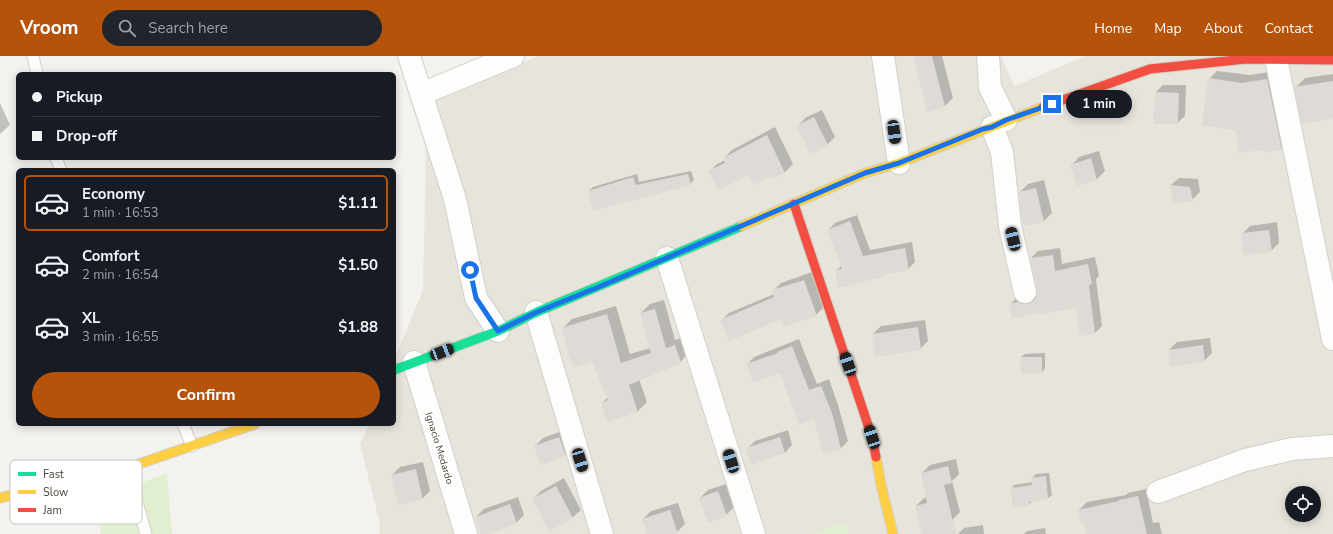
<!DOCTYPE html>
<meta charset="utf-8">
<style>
:root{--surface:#171b24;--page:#20242c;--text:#f1f3f6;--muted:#9ea1a6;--line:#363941;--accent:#b45309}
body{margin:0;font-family:"Nunito Sans",sans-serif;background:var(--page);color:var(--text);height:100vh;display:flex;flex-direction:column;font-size:15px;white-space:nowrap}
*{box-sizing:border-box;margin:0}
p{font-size:13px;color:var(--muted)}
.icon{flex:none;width:22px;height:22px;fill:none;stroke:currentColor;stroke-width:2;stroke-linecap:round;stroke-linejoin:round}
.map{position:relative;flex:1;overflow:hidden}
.sheet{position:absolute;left:16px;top:112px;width:380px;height:258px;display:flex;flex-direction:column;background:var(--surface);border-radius:6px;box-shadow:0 2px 10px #0003}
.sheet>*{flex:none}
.banner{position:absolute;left:16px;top:16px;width:380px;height:88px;border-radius:6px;box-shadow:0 2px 10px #0003;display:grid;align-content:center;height:88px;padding:0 16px;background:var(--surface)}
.controls{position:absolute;left:1285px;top:430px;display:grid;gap:8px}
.controls a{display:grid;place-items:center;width:36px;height:36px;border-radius:50%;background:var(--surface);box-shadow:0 2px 10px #0003;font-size:20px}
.end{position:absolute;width:18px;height:18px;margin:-9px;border:5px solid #1a73e8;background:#fff;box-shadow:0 0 0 2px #fff}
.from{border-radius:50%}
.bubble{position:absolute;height:28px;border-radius:14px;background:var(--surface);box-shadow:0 2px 10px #0003;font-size:13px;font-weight:700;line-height:28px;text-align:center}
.car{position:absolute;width:12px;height:24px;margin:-12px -6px;border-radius:5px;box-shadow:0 0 3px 1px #0007;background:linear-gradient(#222 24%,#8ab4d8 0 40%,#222 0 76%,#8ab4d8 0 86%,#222 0)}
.banner b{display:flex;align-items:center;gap:14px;height:38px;font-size:15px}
.banner b+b{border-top:1px solid var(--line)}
.banner i{width:10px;height:10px;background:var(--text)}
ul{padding:7px 0 0;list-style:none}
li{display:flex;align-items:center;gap:12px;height:56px;margin:0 8px 6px;padding:0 8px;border:2px solid transparent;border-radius:6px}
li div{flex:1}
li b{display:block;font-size:15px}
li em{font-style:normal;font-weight:700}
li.selected{border-color:var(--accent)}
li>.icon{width:36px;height:36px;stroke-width:1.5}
.cta{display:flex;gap:8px;margin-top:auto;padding:8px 16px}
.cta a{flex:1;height:46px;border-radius:24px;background:var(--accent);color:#fff;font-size:16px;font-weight:700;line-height:46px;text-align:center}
header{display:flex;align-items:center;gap:24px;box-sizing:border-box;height:56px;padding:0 20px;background:var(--accent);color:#fff}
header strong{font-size:19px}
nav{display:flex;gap:22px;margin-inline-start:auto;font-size:14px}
.search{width:280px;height:36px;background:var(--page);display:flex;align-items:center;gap:10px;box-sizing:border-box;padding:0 14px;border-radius:22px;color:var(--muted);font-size:15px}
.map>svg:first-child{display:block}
.residential{fill:#e7e4dc;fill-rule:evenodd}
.green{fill:#e1eecf}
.shadow{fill:#0003}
.building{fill:#dedbd6}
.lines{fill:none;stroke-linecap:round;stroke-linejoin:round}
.lane-casing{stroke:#d2d0cb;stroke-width:13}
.street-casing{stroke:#d2d0cb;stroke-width:24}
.fast-casing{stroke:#d3cfc5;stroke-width:11}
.slow-casing{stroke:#d3cfc5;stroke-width:11}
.jam-casing{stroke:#d3cfc5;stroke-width:11}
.lane{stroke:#fdfdfc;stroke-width:11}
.street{stroke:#fdfdfc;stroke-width:22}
.fast{stroke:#16e098;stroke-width:9}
.slow{stroke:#ffcf43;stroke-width:9}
.jam{stroke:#f24e42;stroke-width:9}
.route{stroke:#1a73e8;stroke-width:5}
.labels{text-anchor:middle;stroke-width:3.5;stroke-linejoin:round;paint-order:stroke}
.street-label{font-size:10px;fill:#4b4439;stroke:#fff}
.key{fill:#fff;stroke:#c9c7c4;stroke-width:1}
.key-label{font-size:11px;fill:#4b4439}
</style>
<header>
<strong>Vroom</strong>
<div class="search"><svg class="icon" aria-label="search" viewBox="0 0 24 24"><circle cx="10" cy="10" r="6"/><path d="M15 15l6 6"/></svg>Search here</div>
<nav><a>Home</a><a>Map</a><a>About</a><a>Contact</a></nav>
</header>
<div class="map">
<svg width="1333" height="478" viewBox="0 0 1333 478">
<rect width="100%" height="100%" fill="#f4f2ee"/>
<path class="residential" d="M539,0H1001L1014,30L1085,0H1333V478H379L380,468L360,388L369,368H394V305L423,234L427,45ZM1292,437H1314V459H1292Z"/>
<g class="green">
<path d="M167,417L172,478H101L94,445Z"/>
<path d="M845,466L848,478H810Z"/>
</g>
<g class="shadow">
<path d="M914,0H942L953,42L945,50Z"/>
<path d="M1217,15L1250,19L1275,15L1289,85L1281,93H1265L1237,73L1209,23Z"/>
<path d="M1333,18V62L1296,31L1305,22Z"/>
<path d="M1163,29H1186L1185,60L1177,67L1155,37Z"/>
<path d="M0,47L10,69L0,78Z"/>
<path d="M822,54L835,81L828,88L798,70L805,62Z"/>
<path d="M775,71L793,108L785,116L773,122L772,118L709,116L717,108L725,104L724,102L732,94Z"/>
<path d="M1099,95L1105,115L1097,123L1078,129L1072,109L1079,101Z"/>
<path d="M691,115L694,124L690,128L589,135L593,131L637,118L639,126Z"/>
<path d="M1179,122L1198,123L1200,136L1192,144L1171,129Z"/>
<path d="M1044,124L1052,157L1044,165L1025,169L1020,136L1028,128Z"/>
<path d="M857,159L870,194L912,186L915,206L908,213L884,218L881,220L836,215L842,209L828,174L835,167Z"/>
<path d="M1277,166L1279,187L1271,195L1242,178L1250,170Z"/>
<path d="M1060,192L1062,208L1095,201L1099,220L1096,223L1102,270L1095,277L1076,250L1039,255L1010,249L1017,241L1038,240V233L1031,202L1038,195Z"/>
<path d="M812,216L824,251L816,259L721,265L729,257L774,238L773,235L781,227Z"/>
<path d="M664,244L675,284L684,281L689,297L680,306L639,323L647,346L638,355L607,365L602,347L608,341L592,305L563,272L572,263L616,250L630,298L651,292L641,257L650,248Z"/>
<path d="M925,264L928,285L920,293L873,278L881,270Z"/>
<path d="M1210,282L1212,297L1204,305L1169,294L1177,286Z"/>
<path d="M799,283L817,328L829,323L838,349L848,385L840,393L815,362L780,316L747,309L754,301Z"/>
<path d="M1045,297V312L1042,316L1021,301L1025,298Z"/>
<path d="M567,373L573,391L565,399L535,390L543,382Z"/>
<path d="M788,374L792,389L785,397L747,393L755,385Z"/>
<path d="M956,403L959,418L952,425L960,456L952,464L916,450L924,442L927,441L922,417L930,409Z"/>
<path d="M423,406L430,435L422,443L392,419L400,411Z"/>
<path d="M1049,417L1052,439L1048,442L1033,445L1029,448L1011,433L1014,429L1033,426L1032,422L1036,418Z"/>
<path d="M564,422L581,454L573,461L550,474L533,443L541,435Z"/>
<path d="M726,428L734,451L726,459L700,442L708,434Z"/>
<path d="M1146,433L1153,467L1159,466L1162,478H1088L1085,466L1079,454L1087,446L1126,439L1128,437Z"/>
<path d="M518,441L524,459L516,467L485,478H482L476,461L484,453Z"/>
<path d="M678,447L685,468L677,476L671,478H648L643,463L651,455Z"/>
<path d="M983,469L984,478H958L964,472Z"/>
<path d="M1045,472L1046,478H1024L1027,475Z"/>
</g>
<g class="building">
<path d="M913,0H932L945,51L927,56Z"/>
<path d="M1208,22L1242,27L1267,23L1282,94L1265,97L1264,94L1239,97L1236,74L1202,70Z"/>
<path d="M1333,25V63L1302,68L1294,31Z"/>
<path d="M1155,36L1179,37L1178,68H1153Z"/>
<path d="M814,61L828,89L811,98L796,70Z"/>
<path d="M767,79L785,117L773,123L771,120L754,129L748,119L718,135L708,115L725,107L723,102Z"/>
<path d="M1091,102L1097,124L1077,130L1070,109Z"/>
<path d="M688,118L691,129L593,155L588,135L633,121L636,129Z"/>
<path d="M1170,129L1190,131L1193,145L1173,148Z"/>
<path d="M1036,132L1044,166L1024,170L1021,158L1019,136Z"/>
<path d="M850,165L863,200L905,192L909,214L881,219L882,221L838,232L835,214L842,213L827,174Z"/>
<path d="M1269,174L1272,196L1243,199L1241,177Z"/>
<path d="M1053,199L1055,215L1088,208L1092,228L1089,229L1095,278L1080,280L1076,251L1039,259V256L1012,263L1009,248L1018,246L1022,248H1028L1034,245L1037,239V233L1030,202Z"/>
<path d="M804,224L817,260L784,271L781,263L729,285L720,264L774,241L772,234Z"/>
<path d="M655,253L666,292L675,289L681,307L629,329L638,356L607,366L601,347L608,344L592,306L573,312L561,272L607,258L621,307L651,297L640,257Z"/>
<path d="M918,271L921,294L875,301L872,278Z"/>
<path d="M1203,289L1205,306L1170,311L1168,294Z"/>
<path d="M792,290L809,334L821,330L832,357L841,393L823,398L814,363L799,369L780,317L753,327L746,308L778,297L777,296Z"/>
<path d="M1020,301H1042V317L1021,318Z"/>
<path d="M559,381L566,400L541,409L534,390Z"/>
<path d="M780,381L785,397L751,409L746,392Z"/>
<path d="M948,410L952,427L944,429L956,478H922L915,450L927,447L921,417Z"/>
<path d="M416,413L423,444L398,449L391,419Z"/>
<path d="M1046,420L1048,443L1029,446V449L1013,452L1010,432L1032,429L1031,422Z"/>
<path d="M556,430L573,462L549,475L532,443Z"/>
<path d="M718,435L727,460L708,467L699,442Z"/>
<path d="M1138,440L1147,478H1087L1084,467L1081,468L1078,454L1119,445V444Z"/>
<path d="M510,448L517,468L488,478H481L475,461Z"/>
<path d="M670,454L678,478H647L642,463Z"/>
</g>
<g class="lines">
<g class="lane-casing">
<g id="lane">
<path d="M33,0L37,18"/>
<path d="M56,102L61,114"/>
<path d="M183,368L192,390"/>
<path d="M127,411L146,478"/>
</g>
</g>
<g class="street-casing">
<g id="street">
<path d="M409,0L455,143L476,242L498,275"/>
<path d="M883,0L899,107"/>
<path d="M988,0L990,31L1006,64"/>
<path d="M1276,3L1333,283"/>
<path d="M421,38L513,0"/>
<path d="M992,71L1002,96L1010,170L1025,236"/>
<path d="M667,202L754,478"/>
<path d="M536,256L602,478"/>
<path d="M414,306L466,478"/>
<path d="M1158,436L1245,404L1292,393L1333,390"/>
</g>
</g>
<g class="fast-casing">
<path id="fast" d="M394,314L498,275L537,256L742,170"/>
</g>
<g class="slow-casing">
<g id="slow">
<path d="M742,170L865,117L899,107L1043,51"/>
<path d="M876,401L881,429L893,478"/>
<path d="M0,442L133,410L255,368"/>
</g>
</g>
<g class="jam-casing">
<g id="jam">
<path d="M1043,51L1150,13L1246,3L1333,4"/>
<path d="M794,148L872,381L876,401"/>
</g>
</g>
<use href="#lane" class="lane"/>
<use href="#street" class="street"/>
<use href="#fast" class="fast"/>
<use href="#slow" class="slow"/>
<use href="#jam" class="jam"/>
</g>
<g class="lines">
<path class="route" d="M470,214L476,242L498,275L537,256L601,230L865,117L899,107L983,73L992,71L1006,64L1052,48"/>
</g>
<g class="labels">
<g class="street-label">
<text transform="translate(440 392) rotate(73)" y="4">Ignacio Medardo</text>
</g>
</g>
<rect x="10" y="404" width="132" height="64" rx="6" class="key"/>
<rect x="18" y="416" width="18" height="4" fill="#16e098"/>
<rect x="18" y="434" width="18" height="4" fill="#ffcf43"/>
<rect x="18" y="452" width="18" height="4" fill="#f24e42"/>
<g class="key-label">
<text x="43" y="422">Fast</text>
<text x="43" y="440">Slow</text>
<text x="43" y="458">Jam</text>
</g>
</svg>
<div class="controls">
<a><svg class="icon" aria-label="locate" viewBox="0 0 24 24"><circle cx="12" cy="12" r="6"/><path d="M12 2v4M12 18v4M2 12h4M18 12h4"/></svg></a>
</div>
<i class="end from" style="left:470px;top:214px"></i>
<i class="end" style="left:1052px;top:48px"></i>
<div class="bubble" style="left:1066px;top:34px;width:66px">1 min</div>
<i class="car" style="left:894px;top:76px;rotate:172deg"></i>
<i class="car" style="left:1013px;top:183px;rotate:347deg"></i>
<i class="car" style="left:442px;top:296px;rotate:69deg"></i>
<i class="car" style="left:848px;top:308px;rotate:341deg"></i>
<i class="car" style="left:872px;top:381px;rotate:342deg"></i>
<i class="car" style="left:580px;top:404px;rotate:163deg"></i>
<i class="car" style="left:731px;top:405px;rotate:343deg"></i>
<div class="banner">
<b><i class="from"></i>Pickup</b>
<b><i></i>Drop-off</b>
</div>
<section class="sheet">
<ul>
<li class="selected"><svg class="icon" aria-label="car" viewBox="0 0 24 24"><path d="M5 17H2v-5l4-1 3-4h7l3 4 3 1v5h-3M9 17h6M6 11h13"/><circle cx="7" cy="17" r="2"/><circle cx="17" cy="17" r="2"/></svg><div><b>Economy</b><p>1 min · 16:53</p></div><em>$1.11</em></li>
<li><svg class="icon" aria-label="car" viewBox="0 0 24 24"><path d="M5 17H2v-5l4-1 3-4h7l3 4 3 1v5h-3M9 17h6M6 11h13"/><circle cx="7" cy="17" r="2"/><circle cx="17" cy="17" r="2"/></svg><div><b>Comfort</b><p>2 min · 16:54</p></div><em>$1.50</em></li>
<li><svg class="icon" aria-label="car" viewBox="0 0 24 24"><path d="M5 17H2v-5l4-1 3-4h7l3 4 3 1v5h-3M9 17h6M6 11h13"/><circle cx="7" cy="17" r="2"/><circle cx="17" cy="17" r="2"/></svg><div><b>XL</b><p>3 min · 16:55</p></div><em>$1.88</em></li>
</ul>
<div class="cta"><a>Confirm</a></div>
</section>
</div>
